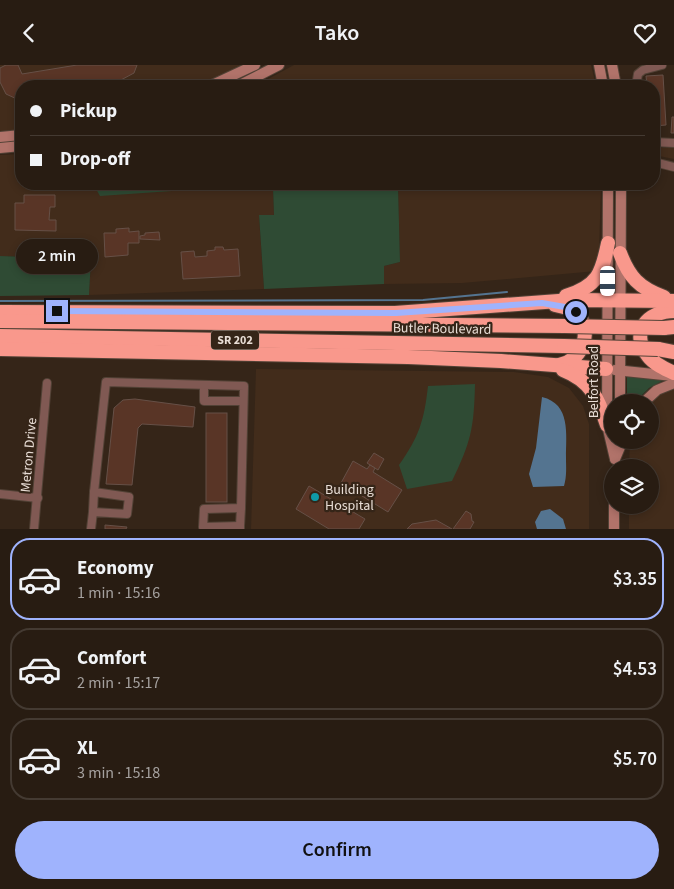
<!DOCTYPE html>
<meta charset="utf-8">
<style>
:root{--surface:#281c12;--page:#30251b;--text:#f1f3f6;--muted:#a5a19f;--line:#443a32;--accent:#9fb3fd}
body{margin:0;font-family:"Source Sans 3",sans-serif;background:var(--page);color:var(--text);height:100vh;display:flex;flex-direction:column;font-size:19px;white-space:nowrap}
*{box-sizing:border-box;margin:0}
p{font-size:16px;color:var(--muted)}
.icon{flex:none;width:28px;height:28px;fill:none;stroke:currentColor;stroke-width:2;stroke-linecap:round;stroke-linejoin:round}
.map{position:relative;height:464px;overflow:hidden}
.panel{display:flex;flex-direction:column;background:var(--surface);flex:1}
.panel>*{flex:none}
.hud{position:absolute;left:15px;top:15px;width:645px;height:110px;border-radius:20px;box-shadow:0 2px 8px #0003,0 0 0 1px var(--line);display:grid;align-content:center;height:110px;padding:0 15px;background:var(--surface)}
.tools{position:absolute;left:604px;top:329px;display:grid;gap:10px}
.tools a{display:grid;place-items:center;width:55px;height:55px;border-radius:50%;background:var(--surface);box-shadow:0 2px 8px #0003,0 0 0 1px var(--line);font-size:25px}
.end{position:absolute;width:22px;height:22px;margin:-11px;border:6px solid #9fb3fd;background:#111;box-shadow:0 0 0 2px #111}
.from{border-radius:50%}
.bubble{position:absolute;height:35px;border-radius:18px;background:var(--surface);box-shadow:0 2px 8px #0003,0 0 0 1px var(--line);font-size:16px;font-weight:600;line-height:35px;text-align:center}
.car{position:absolute;width:15px;height:30px;margin:-15px -8px;border-radius:6px;box-shadow:0 0 4px 1px #0007;background:linear-gradient(#fff 24%,#345 0 40%,#fff 0 76%,#345 0 86%,#fff 0)}
.hud b{display:flex;align-items:center;gap:18px;height:48px;font-size:19px}
.hud b+b{border-top:1px solid var(--line)}
.hud i{width:12px;height:12px;background:var(--text)}
ul{padding:9px 0 0;list-style:none}
li{display:flex;align-items:center;gap:15px;height:82px;margin:0 10px 8px;padding:0 5px;border:2px solid var(--line);border-radius:20px}
li div{flex:1}
li b{display:block;font-size:19px}
li em{font-style:normal;font-weight:600}
li.on{border-color:var(--accent)}
li>.icon{width:45px;height:45px;stroke-width:1.5}
.action{display:flex;gap:10px;margin-top:auto;padding:10px 15px}
.action a{flex:1;height:58px;border-radius:30px;background:var(--accent);color:#111;font-size:20px;font-weight:600;line-height:58px;text-align:center}
header{display:flex;justify-content:space-between;align-items:center;height:65px;padding:0 15px;background:var(--surface);font-size:22px;font-weight:600}
.map>svg:first-child{display:block}
.built{fill:#422c1b}
.green{fill:#2f4b34}
.water{fill:#547490}
.lines{fill:none;stroke-linecap:round;stroke-linejoin:round}
.stream{stroke:#547490;stroke-width:2}
.building{fill:#593526;stroke:#665047}
.street-casing{stroke:#524236;stroke-width:10}
.secondary-casing{stroke:#524236;stroke-width:12}
.highway-casing{stroke:#524236;stroke-width:16}
.street{stroke:#805953;stroke-width:8}
.secondary{stroke:#b1736a;stroke-width:10}
.highway{stroke:#f9988c;stroke-width:14}
.highway-bridge-casing{stroke:#524236;stroke-width:16;stroke-linecap:butt}
.highway-bridge{stroke:#f9988c;stroke-width:14}
.route{stroke:#9fb3fd;stroke-width:6}
.culture-dot{fill:#0f9aa8;stroke:#352518;stroke-width:2}
.labels{text-anchor:middle;stroke-width:4.5;stroke-linejoin:round;paint-order:stroke}
.shield{fill:#352518;stroke:#b2a69c;stroke-width:1}
.shield-label{font-size:12px;font-weight:bold;fill:#e8ddd5}
.street-label{font-size:14px;fill:#e8ddd5;stroke:#352518}
.poi-label{font-size:14px;fill:#e8ddd5;stroke:#352518;text-anchor:start}
</style>
<header><svg class="icon" aria-label="back" viewBox="0 0 24 24"><path d="M15 5l-7 7 7 7"/></svg>Tako<svg class="icon" aria-label="heart" viewBox="0 0 24 24"><path d="M12 20l-8-8c-3-5 5-10 8-4 3-6 11-1 8 4z"/></svg></header>
<div class="map">
<svg width="674" height="464" viewBox="0 0 674 464">
<rect width="100%" height="100%" fill="#352518"/>
<g class="built">
<path d="M0,0H244L197,21H21V65L0,67Z"/>
<path d="M294,0H591L596,21H255Z"/>
<path d="M654,83H674V94L654,90Z"/>
<path d="M21,89V119H97L96,124L172,126V119H368L273,124L274,150L259,151L264,224L89,230L91,194L0,191V90Z"/>
<path d="M398,119H601L599,188L596,206L462,218L384,219V201L400,197Z"/>
<path d="M256,304L514,307L548,312L569,323L583,341L589,359V464H251Z"/>
<path d="M674,322V464H629V440H650V402H629L630,375H650V338L654,331Z"/>
</g>
<g class="green">
<path d="M97,119H172V126L100,131L96,124Z"/>
<path d="M368,119H398L400,197L384,201V219L264,224L259,150H274L273,124Z"/>
<path d="M0,191L91,194L89,230L0,231Z"/>
<path d="M627,312H632L664,315L649,323L635,337H627Z"/>
<path d="M475,319C474,363 471,377 452,416L407,424L399,400C419,372 424,356 428,321Z"/>
</g>
<g class="water">
<path d="M542,332C571,339 566,369 566,393C566,402 567,411 564,421L533,422L529,409L536,383Z"/>
<path d="M550,444L563,454L566,464H537L535,457L541,446Z"/>
</g>
<g class="lines">
<path class="stream" d="M0,236L423,235L507,227"/>
</g>
<g class="building">
<path d="M6,0H18L22,9L77,0H137L134,8L119,16L91,21H21V35H19L6,29L0,17V3Z"/>
<path d="M663,10L666,60L654,61V21H647L646,11Z"/>
<path d="M672,52H674V68H671Z"/>
<path d="M24,130H55V142H50L49,155H56V166L15,165V138H24Z"/>
<path d="M129,163V167L139,166V178H128V190L105,192L104,168H116V164Z"/>
<path d="M159,167L160,175L140,174V171L145,170V168Z"/>
<path d="M215,182H223L224,185L238,184L240,211L183,214L181,187L194,186L195,192L207,191V186L215,185Z"/>
<path d="M135,334L195,342L193,362L142,359L138,363L132,420L106,419L114,343L123,335Z"/>
<rect x="206" y="348" width="21" height="89"/>
<path d="M374,388L384,394L378,405L367,398Z"/>
<path d="M353,396L367,404L370,400L375,403L373,407L402,425L388,447L341,418Z"/>
<path d="M309,421L365,454L359,464H329L296,444Z"/>
<path d="M466,446L471,449L472,456L474,457L470,464H453Z"/>
<path d="M436,455L452,464H407L412,459Z"/>
<path d="M105,460L127,462L126,464H105Z"/>
</g>
<g class="lines">
<g class="street-casing">
<g id="street">
<path d="M636,21L638,9L643,5L662,0"/>
<path d="M654,77L674,78"/>
<path d="M654,97L674,102"/>
<path d="M204,320V336H243"/>
<path d="M0,429L38,433"/>
<path d="M93,447L94,427"/>
<path d="M240,461L241,443"/>
<path d="M34,464L47,318"/>
<path d="M91,464L93,447L127,449L129,432L94,427L106,317L244,321L241,443L204,444L203,462L240,461V464"/>
</g>
</g>
<g class="secondary-casing">
<g id="secondary">
<path d="M599,0L603,21"/>
<path d="M612,0L616,21"/>
<path d="M210,21L255,0"/>
<path d="M238,21L279,0"/>
<path d="M0,72L21,70"/>
<path d="M0,83L21,81"/>
<path d="M608,119L607,360L615,394"/>
<path d="M615,305L673,311"/>
<path d="M620,338L621,119"/>
<path d="M643,338L657,325L674,318"/>
<path d="M615,394L623,375"/>
<path d="M614,464V440"/>
</g>
</g>
<g class="highway-casing">
<g id="highway">
<path d="M620,188C629,212 639,223 664,232"/>
<path d="M566,231C598,221 602,208 608,178"/>
<path d="M555,240C564,242 573,243 579,251C593,269 580,297 559,300"/>
<path d="M674,246C648,246 629,267 648,291C654,299 665,304 674,308"/>
<path d="M0,247L395,248L572,235L674,236"/>
<path d="M0,256L565,261"/>
<path d="M664,263L674,262"/>
<path d="M0,271L564,281"/>
<path d="M0,284L408,292L501,296L606,304"/>
<path d="M658,284L674,287"/>
<path d="M563,305C591,316 598,333 607,360"/>
</g>
</g>
<use href="#street" class="street"/>
<use href="#secondary" class="secondary"/>
<use href="#highway" class="highway"/>
<g class="highway-bridge-casing">
<g id="highway-bridge">
<path d="M565,261L664,263"/>
<path d="M564,281L658,284"/>
</g>
</g>
<use href="#highway-bridge" class="highway-bridge"/>
</g>
<g class="lines">
<path class="route" d="M57,246L396,248L542,238L565,242L576,247"/>
</g>
<circle class="culture-dot" cx="315" cy="432" r="5"/>
<g class="labels">
<rect class="shield" x="211" y="265.5" width="48" height="19" rx="4"/>
<g class="shield-label">
<text x="235" y="279">SR 202</text>
</g>
<g class="street-label">
<text transform="translate(442 263) rotate(1)" y="5">Butler Boulevard</text>
<text transform="translate(593 317) rotate(-90)" y="5">Belfort Road</text>
<text transform="translate(28 390) rotate(-85)" y="5">Metron Drive</text>
</g>
<g class="poi-label">
<text x="325" y="429">Building<tspan x="325" dy="16">Hospital</tspan></text>
</g>
</g>
</svg>
<div class="tools">
<a><svg class="icon" aria-label="locate" viewBox="0 0 24 24"><circle cx="12" cy="12" r="6"/><path d="M12 2v4M12 18v4M2 12h4M18 12h4"/></svg></a>
<a><svg class="icon" aria-label="layers" viewBox="0 0 24 24"><path d="M12 4l9 5-9 5-9-5zM3 14l9 5 9-5"/></svg></a>
</div>
<i class="end from" style="left:576px;top:247px"></i>
<i class="end" style="left:57px;top:246px"></i>
<div class="bubble" style="left:16px;top:174px;width:82px">2 min</div>
<i class="car" style="left:608px;top:216px;rotate:180deg"></i>
<div class="hud">
<b><i class="from"></i>Pickup</b>
<b><i></i>Drop-off</b>
</div>
</div>
<section class="panel">
<ul>
<li class="on"><svg class="icon" aria-label="car" viewBox="0 0 24 24"><path d="M5 17H2v-5l4-1 3-4h7l3 4 3 1v5h-3M9 17h6M6 11h13"/><circle cx="7" cy="17" r="2"/><circle cx="17" cy="17" r="2"/></svg><div><b>Economy</b><p>1 min · 15:16</p></div><em>$3.35</em></li>
<li><svg class="icon" aria-label="car" viewBox="0 0 24 24"><path d="M5 17H2v-5l4-1 3-4h7l3 4 3 1v5h-3M9 17h6M6 11h13"/><circle cx="7" cy="17" r="2"/><circle cx="17" cy="17" r="2"/></svg><div><b>Comfort</b><p>2 min · 15:17</p></div><em>$4.53</em></li>
<li><svg class="icon" aria-label="car" viewBox="0 0 24 24"><path d="M5 17H2v-5l4-1 3-4h7l3 4 3 1v5h-3M9 17h6M6 11h13"/><circle cx="7" cy="17" r="2"/><circle cx="17" cy="17" r="2"/></svg><div><b>XL</b><p>3 min · 15:18</p></div><em>$5.70</em></li>
</ul>
<div class="action"><a>Confirm</a></div>
</section>
